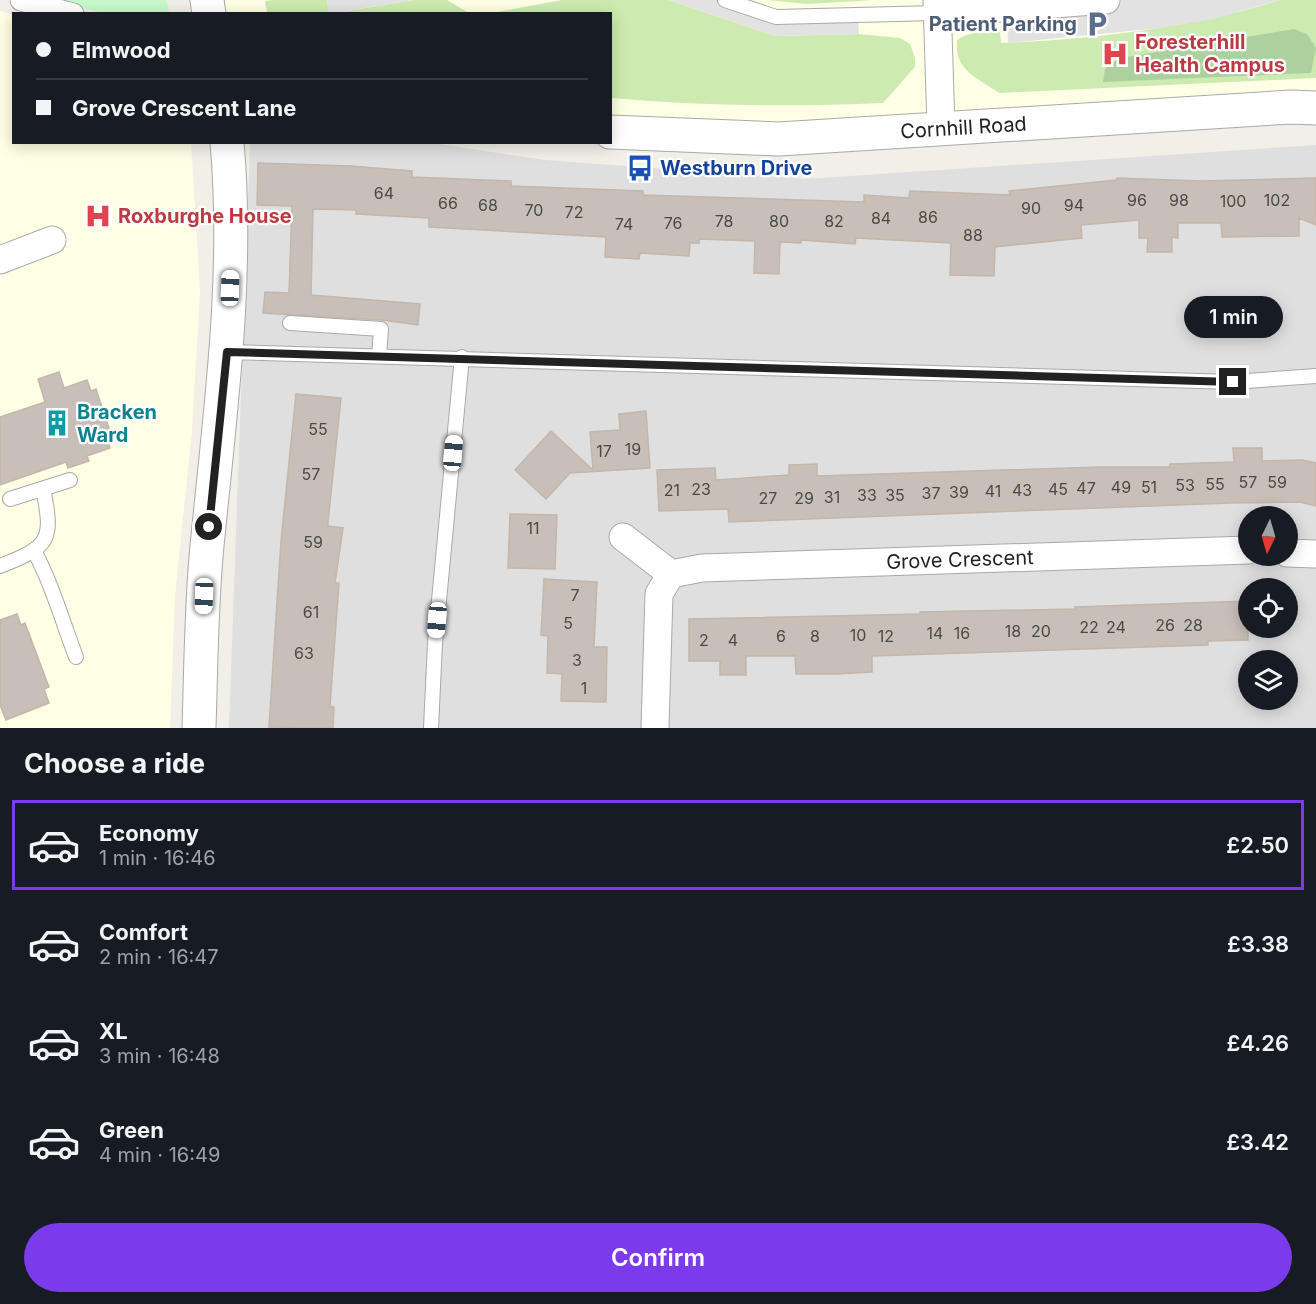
<!DOCTYPE html>
<meta charset="utf-8">
<style>
:root{--surface:#171b24;--page:#20242c;--text:#f1f3f6;--muted:#9ea1a6;--line:#363941;--accent:#7c3aed}
body{margin:0;font-family:Inter,sans-serif;background:var(--page);color:var(--text);height:100vh;display:flex;flex-direction:column;font-size:22px;white-space:nowrap}
*{box-sizing:border-box;margin:0}
p{font-size:20px;color:var(--muted)}
.icon{flex:none;width:33px;height:33px;fill:none;stroke:currentColor;stroke-width:2;stroke-linecap:round;stroke-linejoin:round}
.map{position:relative;height:728px;overflow:hidden}
.side{display:flex;flex-direction:column;background:var(--surface);flex:1}
.side>*{flex:none}
.top-card{position:absolute;left:12px;top:12px;width:600px;height:132px;border-radius:0px;box-shadow:0 3px 15px #0003;display:grid;align-content:center;height:132px;padding:0 24px;background:var(--surface)}
.needle{width:39px;rotate:185deg}
.controls{position:absolute;left:1238px;top:506px;display:grid;gap:12px}
.controls a{display:grid;place-items:center;width:60px;height:60px;border-radius:50%;background:var(--surface);box-shadow:0 3px 15px #0003;font-size:30px}
.end{position:absolute;width:27px;height:27px;margin:-14px;border:8px solid #222;background:#fff;box-shadow:0 0 0 3px #fff}
.from{border-radius:50%}
.bubble{position:absolute;height:42px;border-radius:21px;background:var(--surface);box-shadow:0 3px 15px #0003;font-size:20px;font-weight:600;line-height:42px;text-align:center}
.car{position:absolute;width:18px;height:36px;margin:-18px -9px;border-radius:8px;box-shadow:0 0 4px 2px #0007;background:linear-gradient(#fff 24%,#345 0 40%,#fff 0 76%,#345 0 86%,#fff 0)}
.top-card b{display:flex;align-items:center;gap:21px;height:57px;font-size:22px}
.top-card b+b{border-top:2px solid var(--line)}
.top-card i{width:15px;height:15px;background:var(--text)}
ul{padding:0;list-style:none}
li{display:flex;align-items:center;gap:18px;height:90px;margin:0 12px 9px;padding:0 12px;border:3px solid transparent;border-radius:0px}
li div{flex:1}
li b{display:block;font-size:22px}
li em{font-style:normal;font-weight:600}
li.on{border-color:var(--accent)}
li>.icon{width:54px;height:54px;stroke-width:1.5}
h2{padding:0 24px;font-size:27px;line-height:72px}
.primary-button{display:flex;gap:12px;margin-top:auto;padding:12px 24px}
.primary-button a{flex:1;height:69px;border-radius:36px;background:var(--accent);color:#fff;font-size:24px;font-weight:600;line-height:69px;text-align:center}
.map>svg:first-child{display:block}
.residential{fill:#e0dfdf;fill-rule:evenodd}
.education{fill:#ffffe5}
.grass{fill:#cdebb0}
.forest{fill:#add19e}
.park{fill:#c8facc}
.parking{fill:#e2e2e2}
.building{fill:#c7bfb8;stroke:#c4b6ab;stroke-width:1.5}
.lines{fill:none;stroke-linecap:round;stroke-linejoin:round}
.service-casing{stroke:#a9a9a9;stroke-width:16}
.pedestrian-casing{stroke:#a9a9a9;stroke-width:23}
.minor-casing{stroke:#a9a9a9;stroke-width:29}
.tertiary-casing{stroke:#a9a9a9;stroke-width:35}
.service{stroke:#fff;stroke-width:14}
.pedestrian{stroke:#fff;stroke-width:21}
.minor{stroke:#fff;stroke-width:27}
.tertiary{stroke:#fff;stroke-width:33}
.route{stroke:#222;stroke-width:8}
.labels{text-anchor:middle;stroke-width:4.5;stroke-linejoin:round;paint-order:stroke}
.number-label{font-size:16px;fill:#4b4948}
.service-label{font-size:20px;font-weight:bold;fill:#4e5e75;stroke:#fff;text-anchor:end}
.health-label{font-size:20px;font-weight:bold;fill:#be3a42;stroke:#fff;text-anchor:start}
.street-label{font-size:20px;fill:#222;stroke:#fff}
.transit-label{font-size:20px;font-weight:bold;fill:#164399;stroke:#fff;text-anchor:start}
.culture-label{font-size:20px;font-weight:bold;fill:#0d838f;stroke:#fff;text-anchor:start}
</style>
<div class="map">
<svg width="1316" height="728" viewBox="0 0 1316 728">
<rect width="100%" height="100%" fill="#f2efe9"/>
<path class="residential" d="M250,143H433L545,160L805,179L1316,145V728H229ZM1248,516H1287V555H1248ZM1248,588H1287V627H1248ZM1248,660H1287V699H1248Z"/>
<g class="education">
<path d="M207,0H1316V108L610,132V14H209Z"/>
<path d="M0,11L13,15L14,142L191,143L200,290L192,430L175,596L170,728H0Z"/>
</g>
<g class="grass">
<path d="M273,0H327L329,13H267L265,1Z"/>
<path d="M413,0H447L469,13H336Z"/>
<path d="M562,0H669L775,36L859,34L900,38L910,44L915,58V67L883,103C791,107 702,106 611,98L610,14H487Z"/>
<path d="M766,0H873L808,4Z"/>
<path d="M1280,0H1316V78L999,93C977,77 954,71 957,40C969,31 985,32 1000,32L1001,43C1095,39 1190,28 1280,0Z"/>
</g>
<path class="forest" d="M1294,29L1307,34L1316,48L1311,73L1103,82L1105,69L1120,58Z"/>
<path class="park" d="M52,0H167L169,13H102Z"/>
<g class="parking">
<path d="M327,0H413L329,14Z"/>
<path d="M669,0H725L776,17L858,15L859,34L775,36Z"/>
<path d="M1006,0H1280L1213,19L1160,28L1008,43Z"/>
</g>
<g class="building">
<path d="M258,163L351,166L412,171V177L511,181V186L643,191V195L864,202V195L909,198L910,191L1010,195L1009,191L1117,180V178L1201,181L1316,178V225L1299,218V236L1222,237L1221,223H1178V238L1172,237V252H1147L1148,238H1139V220L1081,225L1082,238L995,247L994,276L950,275L951,243L856,238L855,244L801,240V243L780,242L779,274L754,273L755,241L699,239V243H690L689,256L640,253L639,259L605,257L606,237L429,227V218L356,214V210L313,209L311,295L420,304L418,325L382,320L263,313L265,292L289,293L292,206L257,205Z"/>
<path d="M59,372L64,388L87,380L91,391L96,389L112,437L107,439L110,448L87,456L89,461L68,468L66,462L0,485V417L45,402L38,379Z"/>
<path d="M296,394L341,398L328,522V526L343,528L335,583H339L330,706L334,707L333,728L269,727L281,541Z"/>
<path d="M646,411L650,468L570,473L546,499L515,470L551,431L593,470L590,432L620,430L619,414Z"/>
<path d="M1233,448H1262V461L1302,460L1316,463V506L1300,502L1230,503L729,522L728,509L659,511L657,470L715,468L716,480L789,475V465L817,464V476L1100,467H1170V464L1234,462Z"/>
<path d="M510,514L557,515L555,569L508,568Z"/>
<path d="M544,579L597,582L594,647H607L606,702L561,701L562,674L547,673L548,636L541,635Z"/>
<path d="M1248,601V640L1208,641V645L872,656V672L835,674H796L795,656H746V675H720V661H689V619L920,614V612L1075,609V607Z"/>
<path d="M17,614L21,625L25,623L49,687L44,689L49,703L6,720L0,705V620Z"/>
</g>
<g class="lines">
<g class="service-casing">
<g id="service">
<path d="M725,0L776,17L936,13"/>
<path d="M290,323L381,329L379,356"/>
<path d="M227,352L1233,382L1316,376"/>
<path d="M10,499L70,480"/>
<path d="M34,551C51,581 63,623 76,657"/>
<path d="M0,566C49,547 54,541 43,489"/>
<path d="M431,728L435,643L462,357"/>
</g>
</g>
<g class="pedestrian-casing">
<path id="pedestrian" d="M21,0L73,14"/>
</g>
<g class="minor-casing">
<g id="minor">
<path d="M937,0L941,127"/>
<path d="M936,13L1106,0"/>
<path d="M0,260L52,240"/>
<path d="M623,537L671,574"/>
<path d="M1287,553L1316,554"/>
<path id="s1" d="M655,728L659,594L671,574L702,568L1248,550"/>
</g>
</g>
<g class="tertiary-casing">
<g id="tertiary">
<path d="M207,0L209,14"/>
<path id="s2" d="M610,132L779,139L1291,107L1316,108"/>
<path d="M199,728C201,667 201,607 207,546C220,412 239,278 227,142"/>
</g>
</g>
<use href="#service" class="service"/>
<use href="#pedestrian" class="pedestrian"/>
<use href="#minor" class="minor"/>
<use href="#tertiary" class="tertiary"/>
</g>
<g class="lines">
<path class="route" d="M209,527L227,352L1233,382"/>
</g>
<defs>
<g id="parking-bare" transform="scale(2.07)"><path d="M-3.5-5.5H1a3.5 3.5 0 0 1 0 7H-1V5.5H-3.5ZM-1-3.4V-.6H.8a1.4 1.4 0 0 0 0-2.8Z" fill="#5c6f8a" stroke="#fff" stroke-width="2.5" paint-order="stroke"/></g>
<g id="hospital-bare" transform="scale(2.07)"><path d="M-5-5h3v3.5h4V-5h3V5h-3V1.5h-4V5h-3Z" fill="#e0444e" stroke="#fff" stroke-width="2.5" paint-order="stroke"/></g>
<g id="bus-bare" transform="scale(2.07)"><path d="M-5-6H5V4H4V6H2V4H-2V6H-4V4H-5ZM-3.5-4V0h7V-4ZM-3.5 1.2v1.5H-2V1.2ZM2 1.2v1.5H3.5V1.2Z" fill="#1a4fb4" stroke="#fff" stroke-width="2.5" paint-order="stroke"/></g>
<g id="building-bare" transform="scale(2.07)"><path d="M-4-6H4V6H1V3H-1V6H-4ZM-2.5-4.3h1.7v1.8h-1.7ZM.8-4.3h1.7v1.8H.8ZM-2.5-1h1.7V.8h-1.7ZM.8-1h1.7V.8H.8Z" fill="#0f9aa8" stroke="#fff" stroke-width="2.5" paint-order="stroke"/></g>
</defs>
<g fill-rule="evenodd">
<use href="#parking-bare" x="1097" y="24"/>
<use href="#hospital-bare" x="1115" y="54"/>
<use href="#bus-bare" x="640" y="168"/>
<use href="#hospital-bare" x="98" y="216"/>
<use href="#building-bare" x="57" y="423"/>
</g>
<g class="labels">
<g class="number-label">
<text x="384" y="199">64</text>
<text x="1137" y="206">96</text>
<text x="1179" y="206">98</text>
<text x="1277" y="206">102</text>
<text x="1233" y="207">100</text>
<text x="448" y="209">66</text>
<text x="488" y="211">68</text>
<text x="1074" y="211">94</text>
<text x="1031" y="214">90</text>
<text x="534" y="216">70</text>
<text x="574" y="218">72</text>
<text x="928" y="223">86</text>
<text x="881" y="224">84</text>
<text x="724" y="227">78</text>
<text x="779" y="227">80</text>
<text x="834" y="227">82</text>
<text x="673" y="229">76</text>
<text x="624" y="230">74</text>
<text x="973" y="241">88</text>
<text x="318" y="435">55</text>
<text x="633" y="455">19</text>
<text x="604" y="457">17</text>
<text x="311" y="480">57</text>
<text x="1248" y="488">57</text>
<text x="1277" y="488">59</text>
<text x="1215" y="490">55</text>
<text x="1185" y="491">53</text>
<text x="1121" y="493">49</text>
<text x="1149" y="493">51</text>
<text x="1086" y="494">47</text>
<text x="701" y="495">23</text>
<text x="1058" y="495">45</text>
<text x="672" y="496">21</text>
<text x="1022" y="496">43</text>
<text x="993" y="497">41</text>
<text x="959" y="498">39</text>
<text x="931" y="499">37</text>
<text x="867" y="501">33</text>
<text x="895" y="501">35</text>
<text x="832" y="503">31</text>
<text x="768" y="504">27</text>
<text x="804" y="504">29</text>
<text x="533" y="534">11</text>
<text x="313" y="548">59</text>
<text x="575" y="601">7</text>
<text x="311" y="618">61</text>
<text x="568" y="629">5</text>
<text x="1165" y="631">26</text>
<text x="1193" y="631">28</text>
<text x="1089" y="633">22</text>
<text x="1116" y="633">24</text>
<text x="1013" y="637">18</text>
<text x="1041" y="637">20</text>
<text x="935" y="639">14</text>
<text x="962" y="639">16</text>
<text x="858" y="641">10</text>
<text x="781" y="642">6</text>
<text x="815" y="642">8</text>
<text x="886" y="642">12</text>
<text x="704" y="646">2</text>
<text x="733" y="646">4</text>
<text x="304" y="659">63</text>
<text x="577" y="666">3</text>
<text x="584" y="694">1</text>
</g>
<g class="service-label">
<text x="1077" y="31">Patient Parking</text>
</g>
<g class="health-label">
<text x="1135" y="49">Foresterhill<tspan x="1135" dy="23">Health Campus</tspan></text>
<text x="118" y="223">Roxburghe House</text>
</g>
<g class="street-label">
<text dy="7" stroke="none"><textPath href="#s2" startOffset="354">Cornhill Road</textPath></text>
<text dy="7" stroke="none"><textPath href="#s1" startOffset="447">Grove Crescent</textPath></text>
</g>
<g class="transit-label">
<text x="660" y="175">Westburn Drive</text>
</g>
<g class="culture-label">
<text x="77" y="419">Bracken<tspan x="77" dy="23">Ward</tspan></text>
</g>
</g>
</svg>
<div class="controls">
<a><svg class="needle" viewBox="-14 -14 28 28"><path d="M0-13l5 13h-10z" fill="#e53935"/><path d="M0 13l5-13h-10z" fill="#9ea1a6"/></svg></a>
<a><svg class="icon" aria-label="locate" viewBox="0 0 24 24"><circle cx="12" cy="12" r="6"/><path d="M12 2v4M12 18v4M2 12h4M18 12h4"/></svg></a>
<a><svg class="icon" aria-label="layers" viewBox="0 0 24 24"><path d="M12 4l9 5-9 5-9-5zM3 14l9 5 9-5"/></svg></a>
</div>
<i class="end from" style="left:209px;top:527px"></i>
<i class="end" style="left:1233px;top:382px"></i>
<div class="bubble" style="left:1184px;top:296px;width:99px">1 min</div>
<i class="car" style="left:230px;top:288px;rotate:2deg"></i>
<i class="car" style="left:453px;top:453px;rotate:5deg"></i>
<i class="car" style="left:204px;top:596px;rotate:182deg"></i>
<i class="car" style="left:437px;top:620px;rotate:185deg"></i>
<div class="top-card">
<b><i class="from"></i>Elmwood</b>
<b><i></i>Grove Crescent Lane</b>
</div>
</div>
<section class="side">
<h2>Choose a ride</h2>
<ul>
<li class="on"><svg class="icon" aria-label="car" viewBox="0 0 24 24"><path d="M5 17H2v-5l4-1 3-4h7l3 4 3 1v5h-3M9 17h6M6 11h13"/><circle cx="7" cy="17" r="2"/><circle cx="17" cy="17" r="2"/></svg><div><b>Economy</b><p>1 min · 16:46</p></div><em>£2.50</em></li>
<li><svg class="icon" aria-label="car" viewBox="0 0 24 24"><path d="M5 17H2v-5l4-1 3-4h7l3 4 3 1v5h-3M9 17h6M6 11h13"/><circle cx="7" cy="17" r="2"/><circle cx="17" cy="17" r="2"/></svg><div><b>Comfort</b><p>2 min · 16:47</p></div><em>£3.38</em></li>
<li><svg class="icon" aria-label="car" viewBox="0 0 24 24"><path d="M5 17H2v-5l4-1 3-4h7l3 4 3 1v5h-3M9 17h6M6 11h13"/><circle cx="7" cy="17" r="2"/><circle cx="17" cy="17" r="2"/></svg><div><b>XL</b><p>3 min · 16:48</p></div><em>£4.26</em></li>
<li><svg class="icon" aria-label="car" viewBox="0 0 24 24"><path d="M5 17H2v-5l4-1 3-4h7l3 4 3 1v5h-3M9 17h6M6 11h13"/><circle cx="7" cy="17" r="2"/><circle cx="17" cy="17" r="2"/></svg><div><b>Green</b><p>4 min · 16:49</p></div><em>£3.42</em></li>
</ul>
<div class="primary-button"><a>Confirm</a></div>
</section>
